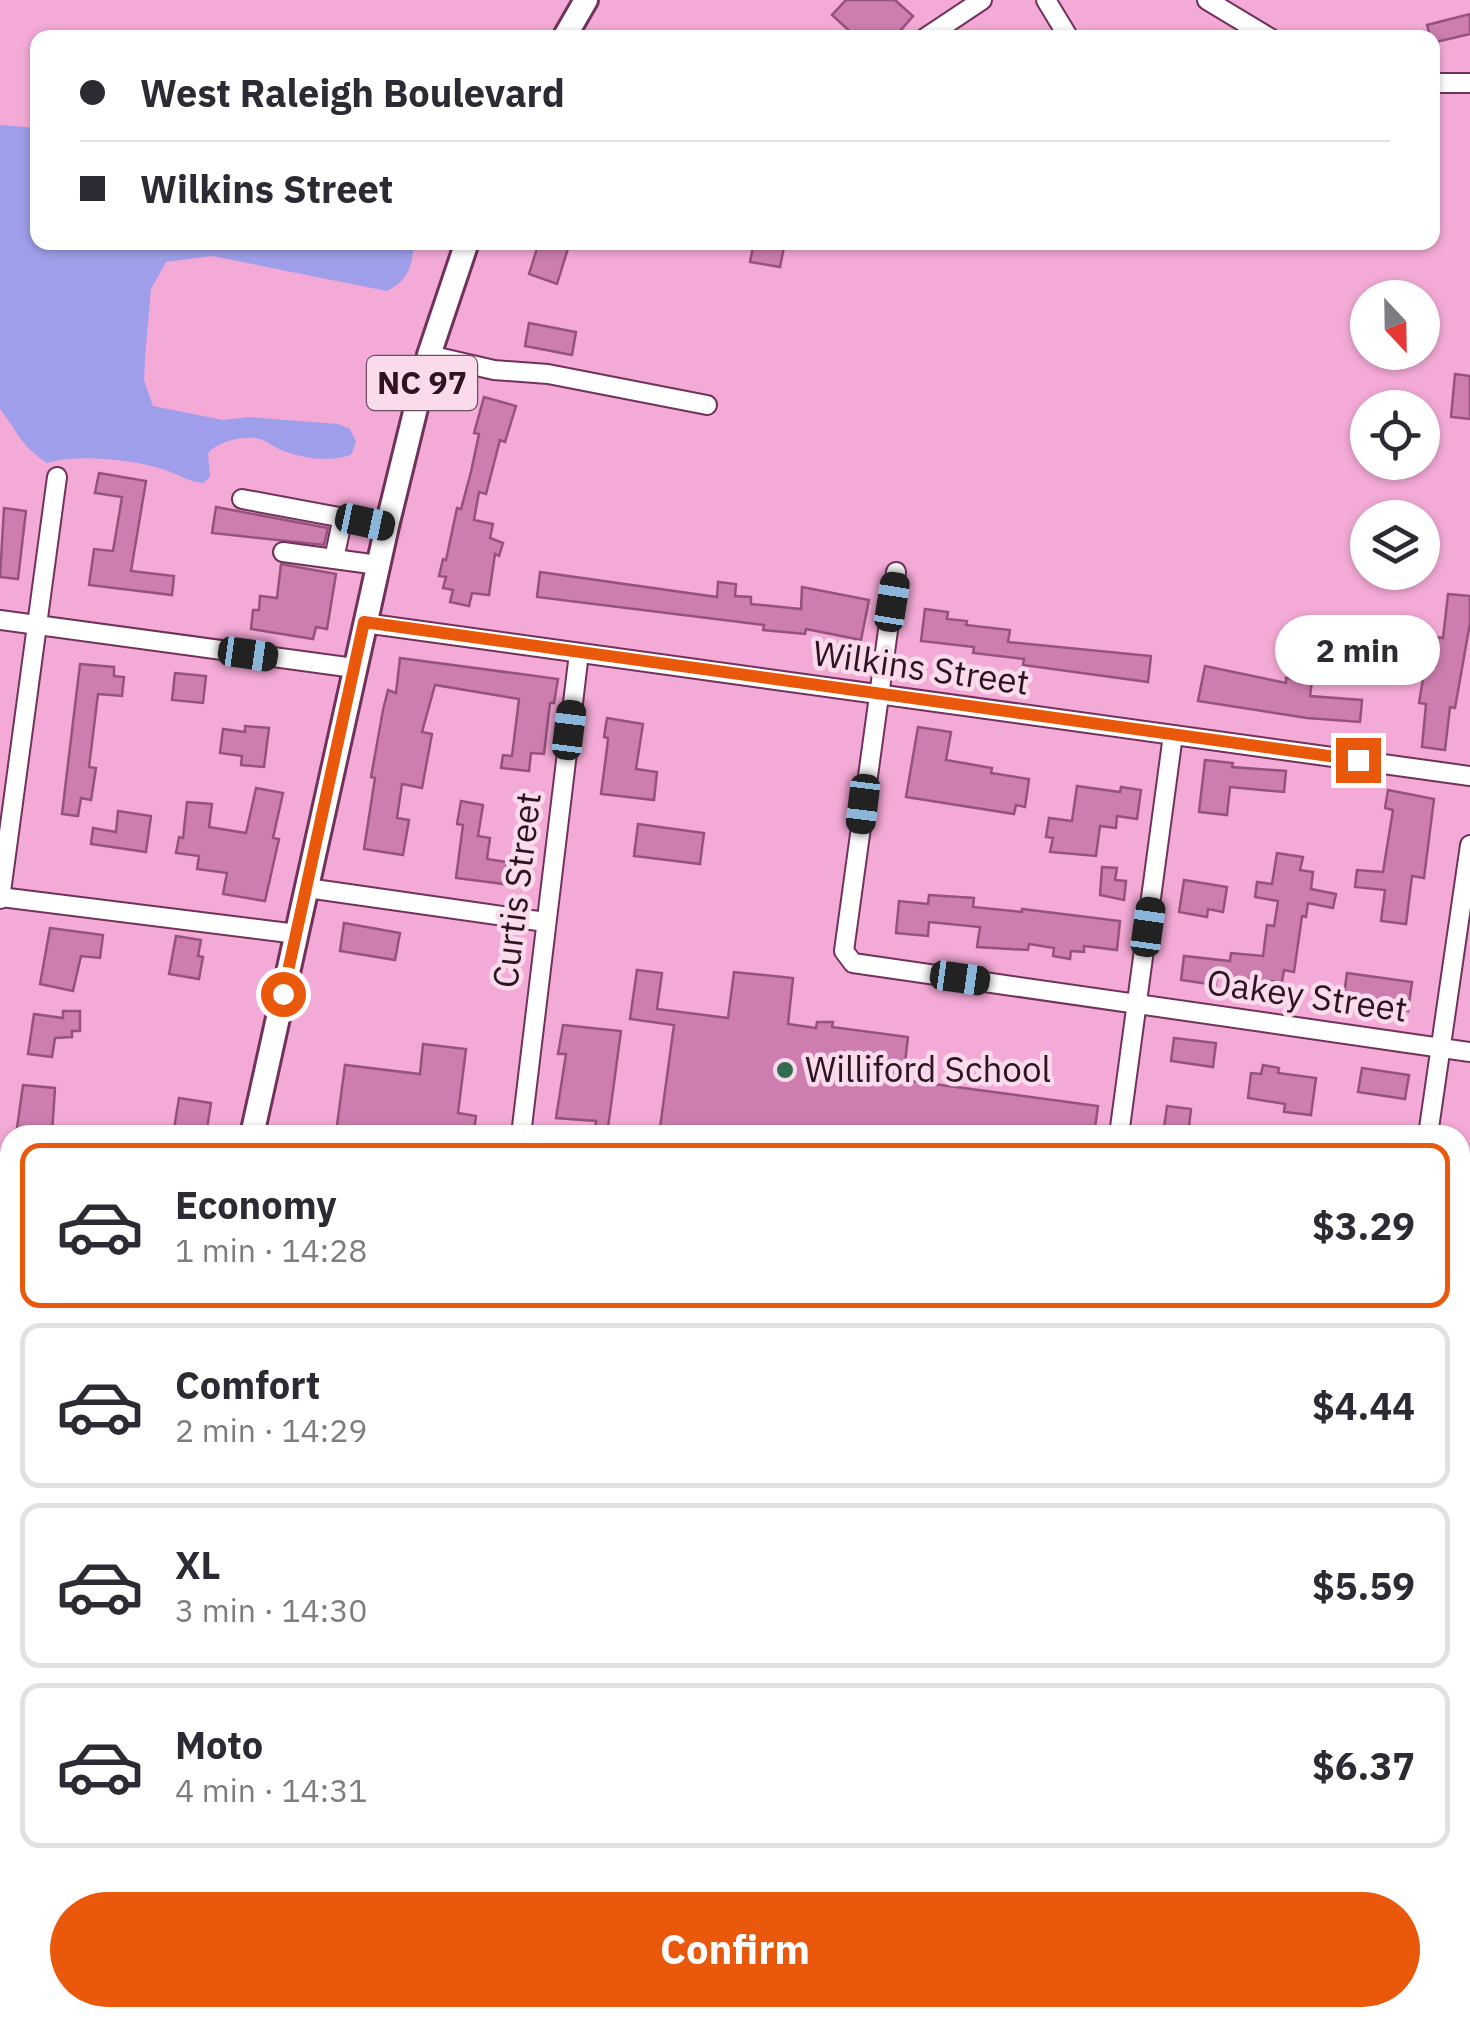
<!DOCTYPE html>
<meta charset="utf-8">
<style>
:root{--surface:#fff;--page:#f2f2f3;--text:#2b2b33;--muted:#7c7c81;--line:#e1e1e2;--accent:#ea580c}
body{margin:0;font-family:"IBM Plex Sans",sans-serif;background:var(--page);color:var(--text);height:100vh;display:flex;flex-direction:column;font-size:38px;white-space:nowrap}
*{box-sizing:border-box;margin:0}
p{font-size:32px;color:var(--muted)}
.icon{flex:none;width:55px;height:55px;fill:none;stroke:currentColor;stroke-width:2;stroke-linecap:round;stroke-linejoin:round}
.map{position:relative;flex:1;overflow:hidden}
.details{position:absolute;left:0px;top:1125px;width:1470px;height:902px;display:flex;flex-direction:column;background:var(--surface);border-radius:30px 30px 0 0;box-shadow:0 2px 8px #0004}
.details>*{flex:none}
.hud{position:absolute;left:30px;top:30px;width:1410px;height:220px;border-radius:20px;box-shadow:0 2px 8px #0004;display:grid;align-content:center;height:220px;padding:0 50px;background:var(--surface)}
.needle{width:65px;rotate:158deg}
.buttons{position:absolute;left:1350px;top:280px;display:grid;gap:20px}
.buttons a{display:grid;place-items:center;width:90px;height:90px;border-radius:50%;background:var(--surface);box-shadow:0 2px 8px #0004;font-size:50px}
.end{position:absolute;width:45px;height:45px;margin:-22px;border:12px solid #ea580c;background:#fff;box-shadow:0 0 0 5px #fff}
.from{border-radius:50%}
.bubble{position:absolute;height:70px;border-radius:35px;background:var(--surface);box-shadow:0 2px 8px #0004;font-size:32px;font-weight:700;line-height:70px;text-align:center}
.car{position:absolute;width:30px;height:60px;margin:-30px -15px;border-radius:12px;box-shadow:0 0 8px 2px #0007;background:linear-gradient(#222 24%,#8ab4d8 0 40%,#222 0 76%,#8ab4d8 0 86%,#222 0)}
.hud b{display:flex;align-items:center;gap:35px;height:95px;font-size:38px}
.hud b+b{border-top:2px solid var(--line)}
.hud i{width:25px;height:25px;background:var(--text)}
ul{padding:18px 0 0;list-style:none}
li{display:flex;align-items:center;gap:30px;height:165px;margin:0 20px 15px;padding:0 30px;border:5px solid var(--line);border-radius:20px}
li div{flex:1}
li b{display:block;font-size:38px}
li em{font-style:normal;font-weight:700}
li.current{border-color:var(--accent)}
li>.icon{width:90px;height:90px;stroke-width:1.5}
.action{display:flex;gap:20px;margin-top:auto;padding:20px 50px}
.action a{flex:1;height:115px;border-radius:60px;background:var(--accent);color:#fff;font-size:40px;font-weight:700;line-height:115px;text-align:center}
.map>svg:first-child{display:block}
.green{fill:#9e9eea}
.building{fill:#cd7dae;stroke:#95527b;stroke-width:2.5}
.lines{fill:none;stroke-linecap:round;stroke-linejoin:round}
.minor-casing{stroke:#70325a;stroke-width:22}
.major-casing{stroke:#70325a;stroke-width:28}
.minor{stroke:#fff;stroke-width:18}
.major{stroke:#fff;stroke-width:22}
.route{stroke:#ea580c;stroke-width:12}
.poi-dot{fill:#336b52;stroke:#fadbec;stroke-width:4}
.labels{text-anchor:middle;stroke-width:9;stroke-linejoin:round;paint-order:stroke}
.shield{fill:#fadbec;stroke:#6b4f60;stroke-width:2.5}
.shield-label{font-size:32px;font-weight:bold;fill:#2e1324}
.street-label{font-size:35px;fill:#2e1324;stroke:#fadbec}
.poi-label{font-size:35px;fill:#2e1324;stroke:#fadbec;text-anchor:start}
</style>
<div class="map">
<svg width="1470" height="2026" viewBox="0 0 1470 2026">
<rect width="100%" height="100%" fill="#f4aad6"/>
<path class="green" d="M0,125L37,128L38,242L414,243C412,266 409,280 387,291L212,256L166,262L151,289L145,358L144,380L153,406L223,420L248,417L338,424L350,429L356,442L351,455C328,462 304,459 281,450C274,447 267,441 260,439C244,435 219,441 208,453L210,477L203,483C189,482 179,475 166,470C137,460 76,453 47,463C20,445 18,432 0,409Z"/>
<g class="building">
<path d="M846,0H895L913,16L894,38H857L832,15Z"/>
<path d="M1470,14V34L1432,43L1427,25Z"/>
<path d="M539,242H570L557,284L529,274Z"/>
<path d="M754,242H785L780,267L750,262Z"/>
<path d="M529,323L576,332L572,355L525,346Z"/>
<path d="M1455,374L1470,376V419L1451,417Z"/>
<path d="M484,397L516,406L505,442L500,440L486,494L479,492L474,520L493,524L490,538L503,543L499,556L495,554L489,595L472,593L469,606L450,602L453,590L443,588L446,577L439,576L443,559L446,560L457,508L461,509L471,472L479,434L474,433Z"/>
<path d="M99,473L146,481L131,571L174,576L172,595L89,585L94,549L113,551L122,497L95,493Z"/>
<path d="M216,507L328,528L324,545L212,533Z"/>
<path d="M4,508L26,511L18,579L0,577Z"/>
<path d="M281,564L336,574L327,629L316,627L313,639L251,629L253,610H259L260,596L277,598Z"/>
<path d="M540,572L717,597L718,582L736,584L735,596L751,597V604L801,609L802,587L869,600L861,640L806,629L805,634L763,630L764,625L537,597Z"/>
<path d="M1448,594L1470,596V623L1455,708L1450,707L1445,750L1422,747L1426,704L1419,703L1430,636L1443,638Z"/>
<path d="M925,609L948,612L947,619L967,621L966,625L1010,630L1008,642L1151,656L1148,682L1023,665L1024,659L973,653L974,647L921,641Z"/>
<path d="M400,658L558,679L554,703H550L544,754L531,753L529,771L501,768L503,755L512,756L519,699L435,685L422,732L432,734L422,788L402,784L397,818L409,820L403,855L364,849L375,778L371,777L383,710L388,690L396,693Z"/>
<path d="M80,664L114,667V676L124,677L122,696L98,694L89,767L96,768L91,800L81,798L78,816L62,814Z"/>
<path d="M1205,666L1286,683V678L1312,681L1310,696L1362,700L1360,722L1307,718L1198,701Z"/>
<path d="M175,673L206,676L203,703L172,700Z"/>
<path d="M607,718L643,724L636,769L657,772L654,800L601,794L607,748L608,738L604,737Z"/>
<path d="M245,726L269,728L264,767L241,765L242,756L220,753L223,729L245,732Z"/>
<path d="M918,727L951,732L946,760L992,768L991,773L1029,779L1025,807L1016,805L1014,814L906,797Z"/>
<path d="M1205,760L1233,763L1232,767L1286,771L1284,792L1230,787L1227,815L1199,812Z"/>
<path d="M1077,786L1120,792L1121,787L1141,790L1137,819L1117,816L1116,828L1100,826L1096,856L1050,852L1053,838L1046,837L1049,818L1072,821Z"/>
<path d="M256,788L283,793L273,838L279,839L265,901L223,894L227,873L197,869L199,856L176,853L179,837L183,838L187,802L212,804L209,827L246,833Z"/>
<path d="M1388,790L1434,799L1424,878L1412,876L1406,924L1381,921L1385,890L1355,887L1357,870L1383,872L1393,810L1385,808Z"/>
<path d="M461,801L483,805L478,836L490,838L487,859L507,862L504,884L456,878L463,825L457,824Z"/>
<path d="M118,811L151,816L146,852L91,844L93,828L116,832Z"/>
<path d="M638,824L704,833L700,864L634,856Z"/>
<path d="M1277,853L1303,857L1300,870L1313,872L1311,889L1336,894L1333,908L1308,903L1306,917L1302,916L1294,972L1284,970L1282,982L1217,976L1216,985L1181,980L1184,956L1230,961L1231,953L1263,956L1267,925L1274,926L1278,901L1255,897L1257,882L1272,884Z"/>
<path d="M1102,867L1117,868L1115,880L1126,881L1124,900L1100,895Z"/>
<path d="M1184,880L1227,887L1223,912L1208,909L1207,917L1179,912Z"/>
<path d="M929,895L974,898L973,907L1022,912V909L1120,921L1117,950L1084,946V952L1071,951L1070,959L1053,956L1054,948L1029,944L1028,950L977,947L980,927L929,922L928,936L896,933L899,901L928,904Z"/>
<path d="M344,923L400,933L395,960L340,951Z"/>
<path d="M50,928L103,935L100,958L81,956L73,991L40,984Z"/>
<path d="M176,936L201,940L198,956L203,957L199,979L169,974Z"/>
<path d="M637,970L662,973L657,1009L728,1018L734,972L793,978L788,1024L816,1028L817,1022H833L832,1027L908,1037L903,1080L1098,1106L1094,1135H659L674,1025L630,1019Z"/>
<path d="M1347,973L1412,982L1408,1011L1343,1002Z"/>
<path d="M63,1011H80V1031H72V1037L55,1038L52,1057L28,1054L34,1014L63,1018Z"/>
<path d="M563,1025L621,1031L607,1135H594L596,1121L556,1118L566,1054H558Z"/>
<path d="M1174,1038L1216,1043L1213,1067L1171,1061Z"/>
<path d="M423,1044L466,1049L458,1113L476,1116L474,1132L450,1128L449,1135L336,1133L345,1065L420,1074Z"/>
<path d="M1263,1065L1279,1068L1278,1073L1316,1078L1311,1115L1284,1112L1285,1104L1248,1098L1251,1073L1261,1074Z"/>
<path d="M1362,1068L1409,1075L1405,1099L1358,1092Z"/>
<path d="M23,1085L55,1088L52,1134L16,1135Z"/>
<path d="M179,1098L211,1103L206,1135H173Z"/>
<path d="M1167,1106L1191,1109L1188,1135H1163Z"/>
</g>
<g class="lines">
<g class="minor-casing">
<g id="minor">
<path d="M1046,0L1069,38"/>
<path d="M1207,0L1270,38"/>
<path d="M925,38L982,0"/>
<path d="M1432,83H1470"/>
<path d="M429,355L494,370L548,374L707,405"/>
<path d="M242,499L387,526"/>
<path d="M283,552L378,565"/>
<path d="M334,559L343,517"/>
<path d="M896,572L844,951L853,963L1470,1052"/>
<path d="M0,620L354,668"/>
<path d="M364,623L1470,776"/>
<path d="M307,888L545,922"/>
<path d="M0,897L297,934"/>
<path d="M0,899L57,477"/>
<path d="M521,1135L579,653"/>
<path d="M1119,1135L1173,735"/>
<path d="M1428,1135L1470,845"/>
<path d="M0,1170L10,1171"/>
<path d="M1460,1324L1470,1326"/>
<path d="M0,1642L10,1644"/>
<path d="M1460,1864L1470,1866"/>
<path d="M0,1956L10,1961"/>
<path d="M509,2018L526,2026"/>
<path d="M366,2026L370,2018"/>
<path d="M666,2026L670,2018"/>
<path d="M993,2026L995,2018"/>
<path d="M1304,2026L1306,2018"/>
</g>
</g>
<g class="major-casing">
<g id="major">
<path d="M564,38L586,0"/>
<path d="M252,1135L387,526L429,355L467,242"/>
<path d="M0,1386L10,1387"/>
<path d="M1460,1596L1470,1597"/>
<path d="M2,2026L10,2007"/>
</g>
</g>
<use href="#minor" class="minor"/>
<use href="#major" class="major"/>
</g>
<g class="lines">
<path class="route" d="M283,994L364,622L1358,760"/>
</g>
<circle class="poi-dot" cx="785" cy="1070" r="10"/>
<g class="labels">
<rect class="shield" x="367" y="356" width="110" height="54" rx="8"/>
<g class="shield-label">
<text x="422" y="394">NC 97</text>
</g>
<g class="street-label">
<text transform="translate(921 668) rotate(8)" y="12">Wilkins Street</text>
<text transform="translate(517 890) rotate(-83)" y="12">Curtis Street</text>
<text transform="translate(1307 996) rotate(8)" y="12">Oakey Street</text>
</g>
<g class="poi-label">
<text x="805" y="1082">Williford School</text>
</g>
</g>
</svg>
<div class="buttons">
<a><svg class="needle" viewBox="-14 -14 28 28"><path d="M0-13l5 13h-10z" fill="#e53935"/><path d="M0 13l5-13h-10z" fill="#7c7c81"/></svg></a>
<a><svg class="icon" aria-label="locate" viewBox="0 0 24 24"><circle cx="12" cy="12" r="6"/><path d="M12 2v4M12 18v4M2 12h4M18 12h4"/></svg></a>
<a><svg class="icon" aria-label="layers" viewBox="0 0 24 24"><path d="M12 4l9 5-9 5-9-5zM3 14l9 5 9-5"/></svg></a>
</div>
<i class="end from" style="left:283px;top:994px"></i>
<i class="end" style="left:1358px;top:760px"></i>
<div class="bubble" style="left:1275px;top:615px;width:165px">2 min</div>
<i class="car" style="left:365px;top:522px;rotate:102deg"></i>
<i class="car" style="left:892px;top:602px;rotate:9deg"></i>
<i class="car" style="left:248px;top:654px;rotate:98deg"></i>
<i class="car" style="left:569px;top:730px;rotate:7deg"></i>
<i class="car" style="left:863px;top:804px;rotate:187deg"></i>
<i class="car" style="left:1148px;top:927px;rotate:8deg"></i>
<i class="car" style="left:960px;top:978px;rotate:98deg"></i>
<div class="hud">
<b><i class="from"></i>West Raleigh Boulevard</b>
<b><i></i>Wilkins Street</b>
</div>
<section class="details">
<ul>
<li class="current"><svg class="icon" aria-label="car" viewBox="0 0 24 24"><path d="M5 17H2v-5l4-1 3-4h7l3 4 3 1v5h-3M9 17h6M6 11h13"/><circle cx="7" cy="17" r="2"/><circle cx="17" cy="17" r="2"/></svg><div><b>Economy</b><p>1 min · 14:28</p></div><em>$3.29</em></li>
<li><svg class="icon" aria-label="car" viewBox="0 0 24 24"><path d="M5 17H2v-5l4-1 3-4h7l3 4 3 1v5h-3M9 17h6M6 11h13"/><circle cx="7" cy="17" r="2"/><circle cx="17" cy="17" r="2"/></svg><div><b>Comfort</b><p>2 min · 14:29</p></div><em>$4.44</em></li>
<li><svg class="icon" aria-label="car" viewBox="0 0 24 24"><path d="M5 17H2v-5l4-1 3-4h7l3 4 3 1v5h-3M9 17h6M6 11h13"/><circle cx="7" cy="17" r="2"/><circle cx="17" cy="17" r="2"/></svg><div><b>XL</b><p>3 min · 14:30</p></div><em>$5.59</em></li>
<li><svg class="icon" aria-label="car" viewBox="0 0 24 24"><path d="M5 17H2v-5l4-1 3-4h7l3 4 3 1v5h-3M9 17h6M6 11h13"/><circle cx="7" cy="17" r="2"/><circle cx="17" cy="17" r="2"/></svg><div><b>Moto</b><p>4 min · 14:31</p></div><em>$6.37</em></li>
</ul>
<div class="action"><a>Confirm</a></div>
</section>
</div>
